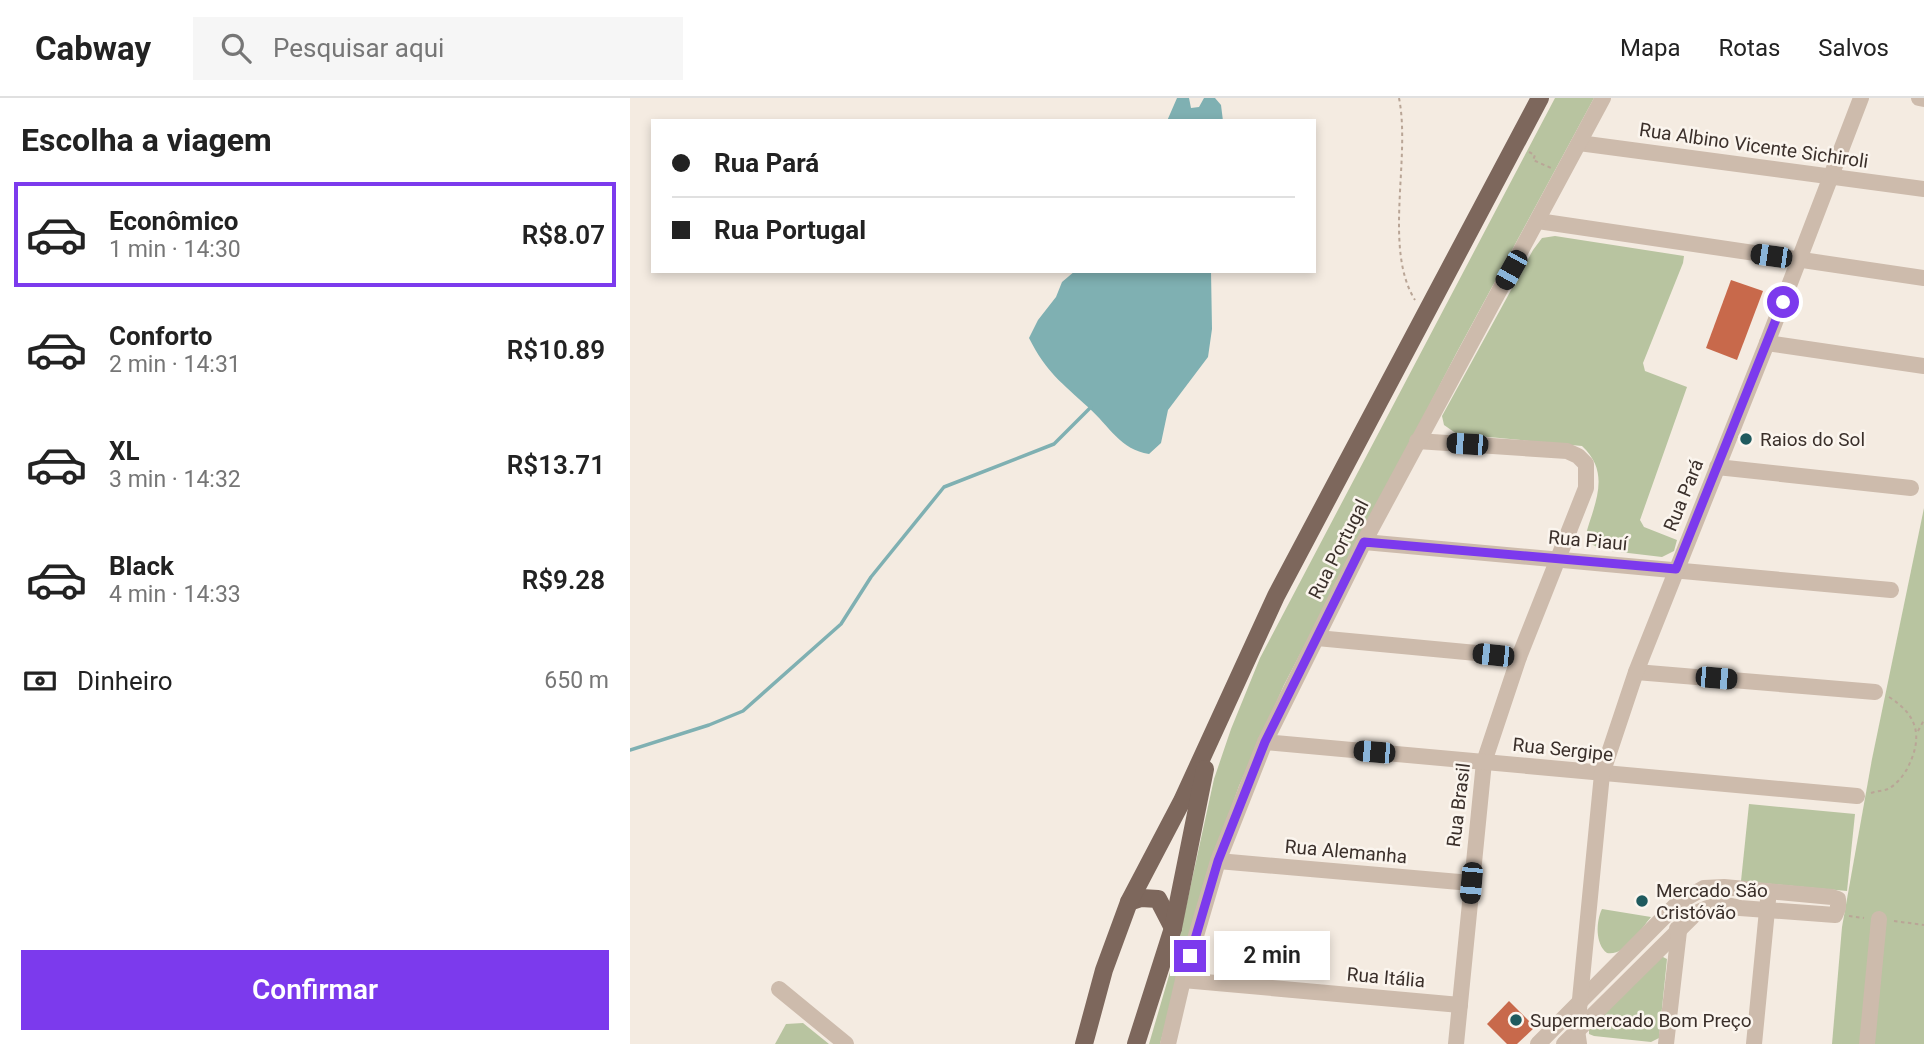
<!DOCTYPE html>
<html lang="pt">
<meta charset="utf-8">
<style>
:root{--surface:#fff;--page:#f6f6f6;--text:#222;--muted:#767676;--line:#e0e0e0;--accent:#7c3aed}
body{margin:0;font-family:Roboto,sans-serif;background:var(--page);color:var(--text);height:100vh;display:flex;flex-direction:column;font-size:26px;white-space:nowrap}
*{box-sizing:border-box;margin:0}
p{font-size:23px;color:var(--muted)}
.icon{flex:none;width:38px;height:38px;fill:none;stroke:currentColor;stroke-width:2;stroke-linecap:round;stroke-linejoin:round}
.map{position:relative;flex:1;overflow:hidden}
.sheet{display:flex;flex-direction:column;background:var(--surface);width:630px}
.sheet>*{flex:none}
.banner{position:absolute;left:21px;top:21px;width:665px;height:154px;border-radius:0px;box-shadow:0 4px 10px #0003;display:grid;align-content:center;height:154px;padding:0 21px;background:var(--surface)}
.end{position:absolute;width:32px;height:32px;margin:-16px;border:9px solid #7c3aed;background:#fff;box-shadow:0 0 0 4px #fff}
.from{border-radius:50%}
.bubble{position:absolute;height:49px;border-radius:0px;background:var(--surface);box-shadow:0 4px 10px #0003;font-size:23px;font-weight:600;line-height:49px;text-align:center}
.car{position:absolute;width:21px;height:42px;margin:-21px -10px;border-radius:9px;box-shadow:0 0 5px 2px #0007;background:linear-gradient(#222 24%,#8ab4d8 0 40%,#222 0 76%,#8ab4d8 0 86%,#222 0)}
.banner b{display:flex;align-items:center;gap:24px;height:66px;font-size:26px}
.banner b+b{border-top:2px solid var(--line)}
.banner i{width:18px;height:18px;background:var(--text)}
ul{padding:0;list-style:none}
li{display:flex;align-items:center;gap:21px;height:105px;margin:0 14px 10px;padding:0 7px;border:4px solid transparent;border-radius:0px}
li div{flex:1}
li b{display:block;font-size:26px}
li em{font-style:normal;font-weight:600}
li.active{border-color:var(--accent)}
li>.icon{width:63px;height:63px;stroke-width:1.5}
h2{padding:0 21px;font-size:32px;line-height:84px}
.pay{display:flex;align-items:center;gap:18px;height:77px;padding:0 21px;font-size:26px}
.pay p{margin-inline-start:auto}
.primary-button{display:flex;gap:14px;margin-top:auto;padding:14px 21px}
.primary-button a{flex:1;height:80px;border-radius:0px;background:var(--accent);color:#fff;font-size:28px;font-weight:600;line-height:80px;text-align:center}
header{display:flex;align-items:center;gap:42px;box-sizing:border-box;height:98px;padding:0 35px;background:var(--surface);border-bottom:2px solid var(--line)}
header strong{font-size:33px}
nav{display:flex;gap:38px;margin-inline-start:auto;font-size:24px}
.search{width:490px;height:63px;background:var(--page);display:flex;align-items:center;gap:18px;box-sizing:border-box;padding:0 24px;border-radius:0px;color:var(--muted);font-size:26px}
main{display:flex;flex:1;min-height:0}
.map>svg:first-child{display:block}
.green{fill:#b8c4a0}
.water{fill:#7fb0b2}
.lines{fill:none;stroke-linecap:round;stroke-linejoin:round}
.stream{stroke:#7fb0b2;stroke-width:3.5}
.building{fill:#c8694b}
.path{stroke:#b9a596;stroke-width:2;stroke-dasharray:3.5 3.5;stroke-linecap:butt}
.minor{stroke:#cdbbac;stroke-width:16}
.major{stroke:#7d675c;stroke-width:18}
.route{stroke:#7c3aed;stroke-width:9}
.poi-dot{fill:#1f5a5e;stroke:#fbf5ee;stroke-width:2.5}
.labels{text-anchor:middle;stroke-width:5;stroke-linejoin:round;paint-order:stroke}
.street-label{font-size:19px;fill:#3b302b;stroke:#fbf5ee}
.poi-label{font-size:19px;fill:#3b302b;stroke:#fbf5ee;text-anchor:start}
</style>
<header>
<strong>Cabway</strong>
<div class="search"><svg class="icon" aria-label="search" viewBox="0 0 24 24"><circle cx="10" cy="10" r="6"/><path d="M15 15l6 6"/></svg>Pesquisar aqui</div>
<nav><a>Mapa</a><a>Rotas</a><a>Salvos</a></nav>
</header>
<main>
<section class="sheet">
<h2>Escolha a viagem</h2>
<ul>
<li class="active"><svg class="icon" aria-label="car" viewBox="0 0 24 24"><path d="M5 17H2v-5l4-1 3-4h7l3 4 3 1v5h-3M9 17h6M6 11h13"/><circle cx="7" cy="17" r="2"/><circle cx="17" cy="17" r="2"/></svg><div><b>Econômico</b><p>1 min · 14:30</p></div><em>R$8.07</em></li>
<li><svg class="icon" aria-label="car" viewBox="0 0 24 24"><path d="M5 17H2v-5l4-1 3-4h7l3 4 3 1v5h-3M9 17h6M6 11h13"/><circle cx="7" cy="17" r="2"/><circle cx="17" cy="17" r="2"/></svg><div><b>Conforto</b><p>2 min · 14:31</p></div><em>R$10.89</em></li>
<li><svg class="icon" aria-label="car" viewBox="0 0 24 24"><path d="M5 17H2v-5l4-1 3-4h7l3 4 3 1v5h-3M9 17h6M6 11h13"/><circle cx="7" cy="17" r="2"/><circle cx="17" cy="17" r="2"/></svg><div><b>XL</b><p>3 min · 14:32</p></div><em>R$13.71</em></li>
<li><svg class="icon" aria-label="car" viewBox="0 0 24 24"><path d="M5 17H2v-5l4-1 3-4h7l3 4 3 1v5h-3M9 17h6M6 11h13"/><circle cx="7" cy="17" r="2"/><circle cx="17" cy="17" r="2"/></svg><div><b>Black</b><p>4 min · 14:33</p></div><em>R$9.28</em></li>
</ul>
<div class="pay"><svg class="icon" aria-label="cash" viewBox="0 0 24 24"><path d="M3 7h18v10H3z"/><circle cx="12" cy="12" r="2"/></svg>Dinheiro<p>650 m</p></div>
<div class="primary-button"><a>Confirmar</a></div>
</section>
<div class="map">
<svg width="1294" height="946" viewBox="0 0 1294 946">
<rect width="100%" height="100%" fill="#f4ebe1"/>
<g class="green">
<path d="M925,0H964L827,254L654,587L609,688L572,792L530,946H519L547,850L584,681L601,631L630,560Z"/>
<path d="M925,138L1054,158L1053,165L1013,265L1015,273L1057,289L1010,422L1014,429L1047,442L1044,453L1032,459L973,452L961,446L956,436C965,404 981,375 952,348L827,336L814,327L812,318L903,152L912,140Z"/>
<path d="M1294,410V946H1202L1212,829L1242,661Z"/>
<path d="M1119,706L1225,716L1217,793L1111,783Z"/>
<path d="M972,811L1021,819C1010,832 996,858 977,855C965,846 966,823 972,811Z"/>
<path d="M1031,858L1037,861L1029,940L1021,944L964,938L959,936V931Z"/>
<path d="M173,925L199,946H145L156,926Z"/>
</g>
<g class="water">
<path d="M547,0H559L561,10L569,9L574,0H585L591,7L593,23H537Z"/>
<path d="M445,173H581L582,231L578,259L538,312L531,345L519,356C491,352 479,328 459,310C432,285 416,274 399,240L408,222L426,199L432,184Z"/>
</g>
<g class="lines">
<path class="stream" d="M0,652L79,627L113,613L211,526L241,479L314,389L424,346L461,309"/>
</g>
<g class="building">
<path d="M1101,182L1133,193L1107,262L1076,250Z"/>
<path d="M879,903L905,929L887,946H877L857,926Z"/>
</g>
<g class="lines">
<g class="path">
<path d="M769,0C781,60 753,151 785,202"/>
<path d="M899,54L905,57L903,62L921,70"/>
<path d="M1288,633L1294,622"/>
<path d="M1241,695C1247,693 1253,693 1258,691C1266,687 1273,678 1277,671C1293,640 1289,618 1259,599"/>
<path d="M1219,818L1234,820"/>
<path d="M1264,823L1294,827"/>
</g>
<g class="minor">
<path d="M1289,0L1294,1"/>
<path d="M949,45L1294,91"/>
<path d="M908,123L1294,180"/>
<path d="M1137,245L1294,268"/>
<path d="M787,343L937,353L948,358L956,366V390L889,559L854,664L826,946"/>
<path d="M1087,369L1281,390"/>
<path d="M734,444L1261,492"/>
<path d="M687,540L889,559"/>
<path d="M1006,574L1245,594"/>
<path d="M635,644L1227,698"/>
<path d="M588,763L841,785"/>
<path d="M553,882L830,907"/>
<path d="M149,891L216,946"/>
<path d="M538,946L553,882L588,763L635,644L734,444L973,0"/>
<path d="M908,946L1049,804L1074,790L1094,789L1202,799L1208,801V810L1205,817L1110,810C1092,805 1081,807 1065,816L934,946"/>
<path d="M949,946L947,932L972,676L1006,574L1137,245L1231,0"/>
<path d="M1036,946L1049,833L1047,831"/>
<path d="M1124,946L1138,802"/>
<path d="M1237,946L1249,821"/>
</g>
<g class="major">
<path d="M499,804L511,800L528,801L543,830"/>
<path d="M454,946L474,872L499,804L552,703L646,498L910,0"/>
<path d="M506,946L543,830L575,671"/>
</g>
</g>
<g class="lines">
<path class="route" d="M560,858L588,763L635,644L734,444L1046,471L1153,204"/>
</g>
<g class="poi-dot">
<circle cx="1116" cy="341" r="7"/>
<circle cx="1012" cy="803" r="7"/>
<circle cx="886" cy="922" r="7"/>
</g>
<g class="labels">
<g class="street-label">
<text transform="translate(1124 47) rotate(8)" y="7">Rua Albino Vicente Sichiroli</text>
<text transform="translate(1053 397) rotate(-68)" y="7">Rua Pará</text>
<text transform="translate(958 442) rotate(5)" y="7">Rua Piauí</text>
<text transform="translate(708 451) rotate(-63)" y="7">Rua Portugal</text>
<text transform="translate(933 651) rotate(6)" y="7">Rua Sergipe</text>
<text transform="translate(828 707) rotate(-83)" y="7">Rua Brasil</text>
<text transform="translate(716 753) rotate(5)" y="7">Rua Alemanha</text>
<text transform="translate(756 879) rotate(5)" y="7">Rua Itália</text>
</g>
<g class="poi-label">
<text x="1130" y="348">Raios do Sol</text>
<text x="1026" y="799">Mercado São<tspan x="1026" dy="22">Cristóvão</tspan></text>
<text x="900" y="929">Supermercado Bom Preço</text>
</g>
</g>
</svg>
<i class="end from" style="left:1153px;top:204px"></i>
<i class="end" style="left:560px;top:858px"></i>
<div class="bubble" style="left:584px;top:833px;width:116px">2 min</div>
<i class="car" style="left:1141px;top:158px;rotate:278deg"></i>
<i class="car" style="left:881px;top:172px;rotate:209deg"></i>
<i class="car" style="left:837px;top:346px;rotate:274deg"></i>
<i class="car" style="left:863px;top:557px;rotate:276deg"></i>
<i class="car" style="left:1086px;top:580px;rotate:95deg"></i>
<i class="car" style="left:744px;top:654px;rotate:275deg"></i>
<i class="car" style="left:841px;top:785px;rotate:185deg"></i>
<div class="banner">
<b><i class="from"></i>Rua Pará</b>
<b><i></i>Rua Portugal</b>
</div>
</div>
</main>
